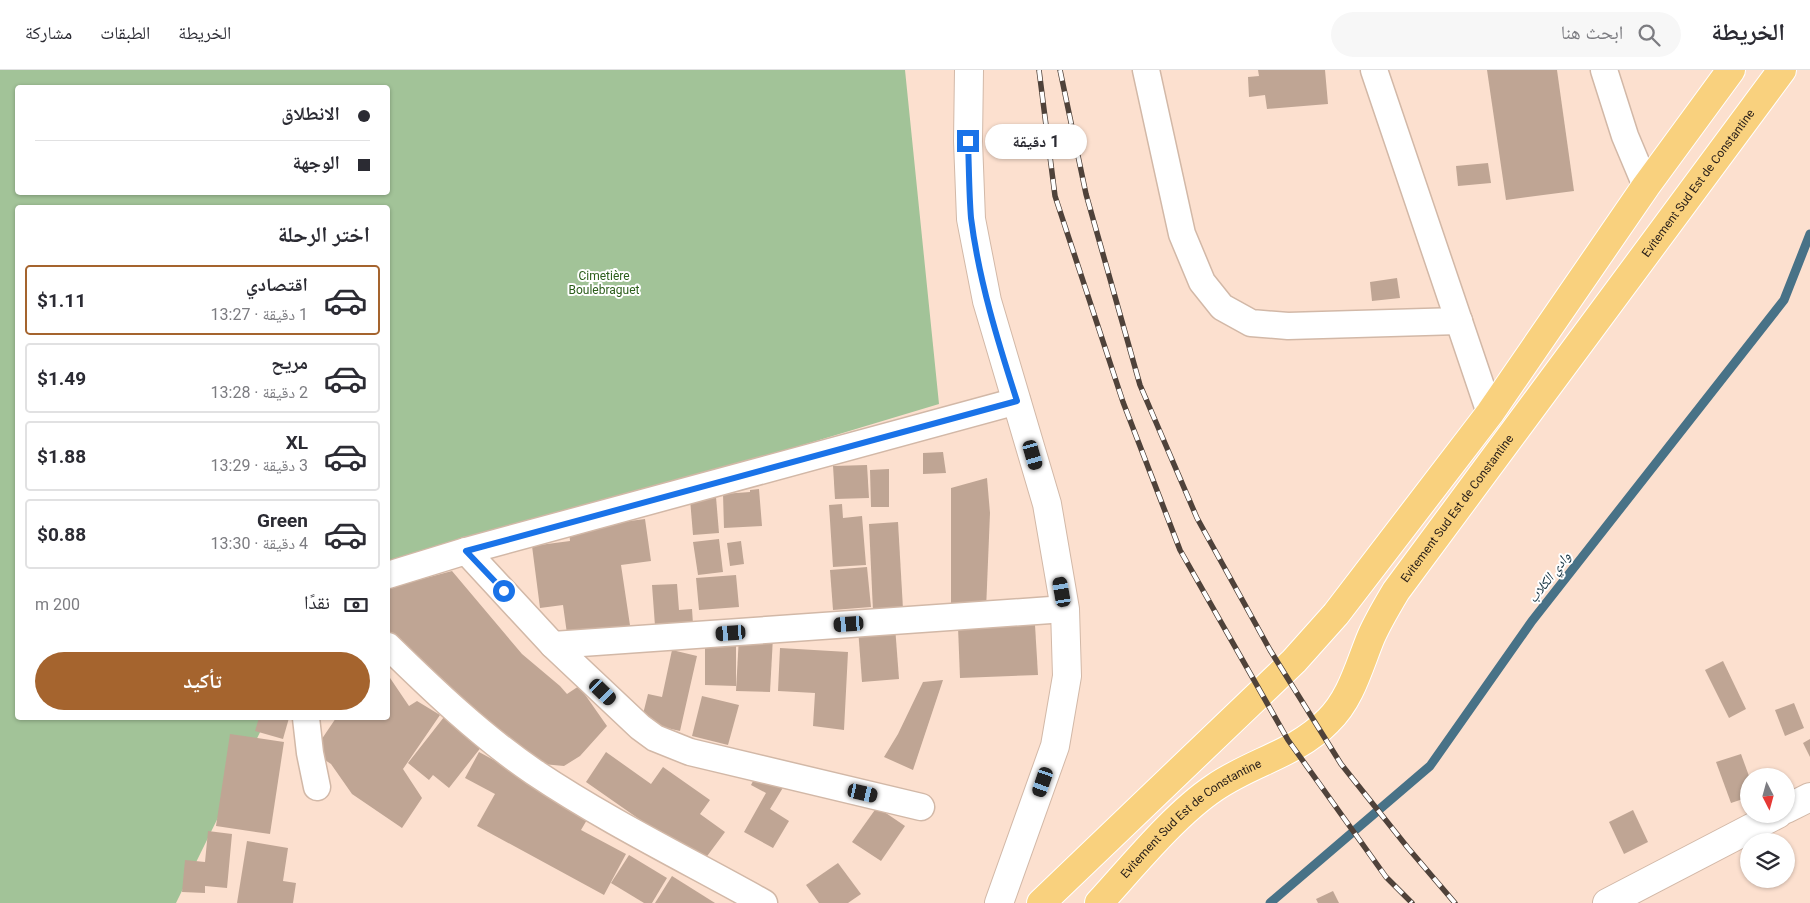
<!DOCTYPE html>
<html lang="ar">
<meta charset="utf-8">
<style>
:root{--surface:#fff;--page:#f7f7f7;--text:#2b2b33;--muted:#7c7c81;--line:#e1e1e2;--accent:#a5642e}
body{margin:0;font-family:Roboto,"Noto Naskh Arabic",sans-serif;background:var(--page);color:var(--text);direction:rtl;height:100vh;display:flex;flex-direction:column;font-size:19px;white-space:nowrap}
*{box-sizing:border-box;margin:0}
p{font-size:16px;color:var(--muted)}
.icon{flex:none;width:28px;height:28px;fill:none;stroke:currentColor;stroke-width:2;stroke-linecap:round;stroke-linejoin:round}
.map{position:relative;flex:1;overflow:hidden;direction:ltr}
.drawer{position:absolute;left:15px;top:135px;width:375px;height:515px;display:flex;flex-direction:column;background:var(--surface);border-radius:5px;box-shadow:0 1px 4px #0004;direction:rtl}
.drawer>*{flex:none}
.guide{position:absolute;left:15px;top:15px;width:375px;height:110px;border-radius:5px;box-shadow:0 1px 4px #0004;direction:rtl;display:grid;align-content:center;height:110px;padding:0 20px;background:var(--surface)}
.needle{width:32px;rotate:174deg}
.controls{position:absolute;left:1740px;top:698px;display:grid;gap:10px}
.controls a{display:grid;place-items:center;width:55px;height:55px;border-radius:50%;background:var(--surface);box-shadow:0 1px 4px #0004;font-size:25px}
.end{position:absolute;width:22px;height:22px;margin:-11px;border:6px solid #1a73e8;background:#fff;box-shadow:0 0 0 2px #fff}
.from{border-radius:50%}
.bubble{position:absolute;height:35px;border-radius:18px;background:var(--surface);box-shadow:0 1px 4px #0004;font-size:16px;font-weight:700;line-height:35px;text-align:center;direction:rtl}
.car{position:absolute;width:15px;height:30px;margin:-15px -8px;border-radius:6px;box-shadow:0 0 4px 1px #0007;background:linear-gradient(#222 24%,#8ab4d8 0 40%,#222 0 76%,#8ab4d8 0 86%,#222 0)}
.guide b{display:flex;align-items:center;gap:18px;height:48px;font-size:19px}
.guide b+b{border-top:1px solid var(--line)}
.guide i{width:12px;height:12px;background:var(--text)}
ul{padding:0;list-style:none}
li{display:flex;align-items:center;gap:15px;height:70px;margin:0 10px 8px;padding:0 10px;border:2px solid var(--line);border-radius:5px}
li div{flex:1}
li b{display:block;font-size:19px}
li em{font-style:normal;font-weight:700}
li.current{border-color:var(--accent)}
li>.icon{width:45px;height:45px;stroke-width:1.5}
h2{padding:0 20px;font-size:22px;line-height:60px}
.pay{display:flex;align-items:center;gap:12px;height:55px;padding:0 20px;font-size:19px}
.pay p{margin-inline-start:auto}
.cta{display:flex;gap:10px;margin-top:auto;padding:10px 20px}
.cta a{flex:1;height:58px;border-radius:30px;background:var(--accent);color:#fff;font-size:20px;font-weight:700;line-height:58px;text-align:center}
header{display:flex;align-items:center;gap:30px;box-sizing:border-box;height:70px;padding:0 25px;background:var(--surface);border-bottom:1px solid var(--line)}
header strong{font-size:24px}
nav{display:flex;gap:28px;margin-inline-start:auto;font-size:18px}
.search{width:350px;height:45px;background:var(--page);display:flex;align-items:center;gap:12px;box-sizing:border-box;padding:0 18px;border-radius:28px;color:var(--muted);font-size:19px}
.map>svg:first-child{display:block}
.green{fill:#a2c398;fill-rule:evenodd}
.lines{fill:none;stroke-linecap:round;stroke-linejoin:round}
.stream{stroke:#487287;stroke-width:9}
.building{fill:#bfa594}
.street-casing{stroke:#d2b8a7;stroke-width:29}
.secondary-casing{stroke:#d2b8a7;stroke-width:30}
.highway-casing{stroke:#fff;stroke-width:30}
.street{stroke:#fff;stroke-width:26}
.secondary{stroke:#fff;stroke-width:28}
.highway{stroke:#f9d17e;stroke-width:28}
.rail-casing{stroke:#4f423a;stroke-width:5.5}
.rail{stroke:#fff;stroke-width:4;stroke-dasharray:11;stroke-linecap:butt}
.route{stroke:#1a73e8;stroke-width:6}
.labels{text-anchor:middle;stroke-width:4;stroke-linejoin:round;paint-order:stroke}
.street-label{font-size:12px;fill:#2b211b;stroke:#fff}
.park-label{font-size:12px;fill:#2b5d1a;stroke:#fff}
.water-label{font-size:14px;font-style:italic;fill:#0f2d3c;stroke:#fff}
</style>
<header>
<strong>الخريطة</strong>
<div class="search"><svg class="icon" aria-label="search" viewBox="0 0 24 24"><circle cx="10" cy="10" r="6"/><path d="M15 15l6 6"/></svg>ابحث هنا</div>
<nav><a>الخريطة</a><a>الطبقات</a><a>مشاركة</a></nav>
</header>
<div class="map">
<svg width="1810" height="833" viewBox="0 0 1810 833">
<rect width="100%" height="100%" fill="#fce0cf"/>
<path class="green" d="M0,0H905L939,334L388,500V138H18V648H267L176,833H0ZM18,18H388V122H18Z"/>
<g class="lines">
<path class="stream" d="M1270,833L1430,696L1532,551L1784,230L1810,164"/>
</g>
<g class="building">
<path d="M1258,0H1325L1328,34L1267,39L1265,25L1249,27L1248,7L1259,6Z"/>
<path d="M1487,0H1557L1574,121L1506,130Z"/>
<path d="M1488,93L1491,113L1458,116L1456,96Z"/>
<path d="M1397,208L1400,228L1372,231L1370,212Z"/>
<path d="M943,382L946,403L923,404V383Z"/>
<path d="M867,395L869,428L835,429L833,396Z"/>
<path d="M889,399V437H871L870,400Z"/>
<path d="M987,408L990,443L986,540L951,541V418Z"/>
<path d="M759,419L762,456L724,458L723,424L750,422V420Z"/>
<path d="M716,427L719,463L693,465L690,429Z"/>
<path d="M842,434L843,448L862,446L866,495L833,497L829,435Z"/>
<path d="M645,449L651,491L621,495L631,562L568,571L563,535L540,538L532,476L570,471L569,459Z"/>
<path d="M898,452L903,539L873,541L869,454Z"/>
<path d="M719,469L723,502L698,505L693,472Z"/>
<path d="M741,471L744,494L730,496L727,473Z"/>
<path d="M867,497L871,537L833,540L830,500Z"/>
<path d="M452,501L522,584L560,616L567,624L579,616L607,656L580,686L564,696L532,693L388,565V518Z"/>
<path d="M736,505L739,537L699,540L696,508Z"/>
<path d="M677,514L679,540L692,539L693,554L655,556L652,515Z"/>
<path d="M1035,555L1038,605L960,608L958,557Z"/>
<path d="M895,556L899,609L862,612L858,558Z"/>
<path d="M739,566L773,567L770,622L736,621Z"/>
<path d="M705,569H736V616L705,615Z"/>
<path d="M780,578L848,582L844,660L813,656L815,623L778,621Z"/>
<path d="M672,580L697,586L680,661L641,652L648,624L662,627Z"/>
<path d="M1723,591L1746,639L1729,648L1705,600Z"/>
<path d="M388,605L409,636L417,631L440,645L403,699L422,728L402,758L352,724L331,694L313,682L336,648H388Z"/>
<path d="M943,610L913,700L884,687L898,664L923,612Z"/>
<path d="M702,626L739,635L728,675L692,666Z"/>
<path d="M1794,633L1804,658L1785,666L1775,640Z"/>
<path d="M444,647L482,676L449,718L433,705L429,710L408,693Z"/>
<path d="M259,648H289L283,669L255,661Z"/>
<path d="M230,664L284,672L270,764L216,756Z"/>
<path d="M1810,669V687L1803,673Z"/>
<path d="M479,682L591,743L581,760L626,784L604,825L477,756L495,724L465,708Z"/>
<path d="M606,682L651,714L663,697L710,730L700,744L725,762L702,793L586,712Z"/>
<path d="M1741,684L1749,706V727L1731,733L1716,692Z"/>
<path d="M758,701L784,716L770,739L789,751L773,778L744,762L766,723L751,715Z"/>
<path d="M877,737L905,756L881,791L852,772Z"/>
<path d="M1633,740L1648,772L1624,784L1609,752Z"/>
<path d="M208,761L232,764L227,818L205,816V823L182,822L185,790L205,792Z"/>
<path d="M247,771L288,778L283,811L296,813L293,833H237Z"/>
<path d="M629,785L667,808L652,833H644L611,813Z"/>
<path d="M838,793L861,824L848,833H819L806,815Z"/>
<path d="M672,806L715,833H655Z"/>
<path d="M1333,821L1339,833H1318L1316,829Z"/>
</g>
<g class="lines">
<g class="street-casing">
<g id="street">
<path d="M1146,0L1182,164L1202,212L1222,237L1251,253L1288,256L1459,251"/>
<path d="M1374,0L1490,343"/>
<path d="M1604,0L1625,66L1646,116"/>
<path d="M466,481L553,575L640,657L655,668L690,682L921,737"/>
<path d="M388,505L466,481L1017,331"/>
<path d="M553,575L1065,539"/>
<path d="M388,576C433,620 481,666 534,702C607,751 687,790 764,833"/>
<path d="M306,648L310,683L317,717"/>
</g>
</g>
<g class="secondary-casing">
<g id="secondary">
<path d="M969,0L968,71L971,149L987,231L1047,434L1065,539L1067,606L1055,676L999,833"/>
<path d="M1786,739L1810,727"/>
<path d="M1607,833L1778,744"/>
</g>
</g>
<g class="highway-casing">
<g id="highway">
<path d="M1041,833L1294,591L1336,544L1490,343L1646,116L1731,0"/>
<path id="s1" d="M1099,833C1132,797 1174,745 1214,718C1251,692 1296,684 1328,651C1351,629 1359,596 1371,567C1378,551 1387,536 1396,521L1782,0"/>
</g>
</g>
<use href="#street" class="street"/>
<use href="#secondary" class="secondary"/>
<use href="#highway" class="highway"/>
<g class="rail-casing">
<g id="rail">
<path d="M1039,0L1055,126L1123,332L1180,480L1288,670L1386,807L1412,833"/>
<path d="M1060,0L1086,124L1140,315L1197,448L1270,580L1341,694L1408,778L1455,833"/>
</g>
</g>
<use href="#rail" class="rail"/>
</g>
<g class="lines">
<path class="route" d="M504,521L466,481L1017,331C998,272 979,211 971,148C969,123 969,97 968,71"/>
</g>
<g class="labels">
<g class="street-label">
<text dy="4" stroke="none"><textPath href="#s1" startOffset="951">Evitement Sud Est de Constantine</textPath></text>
<text dy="4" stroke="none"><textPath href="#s1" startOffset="546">Evitement Sud Est de Constantine</textPath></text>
<text dy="4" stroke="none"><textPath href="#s1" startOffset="126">Evitement Sud Est de Constantine</textPath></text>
</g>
<g class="park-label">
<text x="604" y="210">Cimetière<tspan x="604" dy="14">Boulebraguet</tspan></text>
</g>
<g class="water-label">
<text transform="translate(1549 507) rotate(-52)" y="5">وادي الكلاب</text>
</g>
</g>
</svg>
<div class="controls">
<a><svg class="needle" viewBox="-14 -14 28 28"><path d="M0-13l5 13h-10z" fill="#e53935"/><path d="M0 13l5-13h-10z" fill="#7c7c81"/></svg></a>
<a><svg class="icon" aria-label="layers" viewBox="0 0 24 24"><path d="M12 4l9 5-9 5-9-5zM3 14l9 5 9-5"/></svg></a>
</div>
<i class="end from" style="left:504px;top:521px"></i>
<i class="end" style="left:968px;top:71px"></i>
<div class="bubble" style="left:985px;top:54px;width:102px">1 دقيقة</div>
<i class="car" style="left:1033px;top:385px;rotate:164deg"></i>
<i class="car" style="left:1062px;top:522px;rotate:350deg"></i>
<i class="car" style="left:849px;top:554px;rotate:266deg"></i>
<i class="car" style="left:731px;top:563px;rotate:266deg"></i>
<i class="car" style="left:603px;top:622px;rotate:134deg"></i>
<i class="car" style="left:1043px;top:712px;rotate:199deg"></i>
<i class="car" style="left:863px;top:723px;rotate:103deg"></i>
<div class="guide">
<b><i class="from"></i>الانطلاق</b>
<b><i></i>الوجهة</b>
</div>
<section class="drawer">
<h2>اختر الرحلة</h2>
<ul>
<li class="current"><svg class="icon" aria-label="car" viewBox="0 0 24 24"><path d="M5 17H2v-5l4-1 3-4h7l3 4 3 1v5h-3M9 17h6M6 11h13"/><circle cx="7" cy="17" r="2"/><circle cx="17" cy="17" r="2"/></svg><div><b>اقتصادي</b><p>1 دقيقة · 13:27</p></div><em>$1.11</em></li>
<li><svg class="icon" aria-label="car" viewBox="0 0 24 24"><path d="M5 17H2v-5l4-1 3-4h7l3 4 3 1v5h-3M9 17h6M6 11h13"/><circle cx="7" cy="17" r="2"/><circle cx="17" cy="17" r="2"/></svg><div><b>مريح</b><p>2 دقيقة · 13:28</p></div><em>$1.49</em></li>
<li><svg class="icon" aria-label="car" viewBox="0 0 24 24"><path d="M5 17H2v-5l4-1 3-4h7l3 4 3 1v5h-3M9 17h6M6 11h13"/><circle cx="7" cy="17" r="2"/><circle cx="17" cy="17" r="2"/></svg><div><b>XL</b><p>3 دقيقة · 13:29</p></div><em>$1.88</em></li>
<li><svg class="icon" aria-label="car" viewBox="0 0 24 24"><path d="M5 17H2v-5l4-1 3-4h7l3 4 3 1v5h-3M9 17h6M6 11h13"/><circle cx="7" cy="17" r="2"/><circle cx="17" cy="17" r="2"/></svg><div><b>Green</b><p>4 دقيقة · 13:30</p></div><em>$0.88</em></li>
</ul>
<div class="pay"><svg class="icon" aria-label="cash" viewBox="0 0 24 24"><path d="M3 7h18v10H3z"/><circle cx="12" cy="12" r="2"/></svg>نقدًا<p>200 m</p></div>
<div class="cta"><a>تأكيد</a></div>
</section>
</div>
